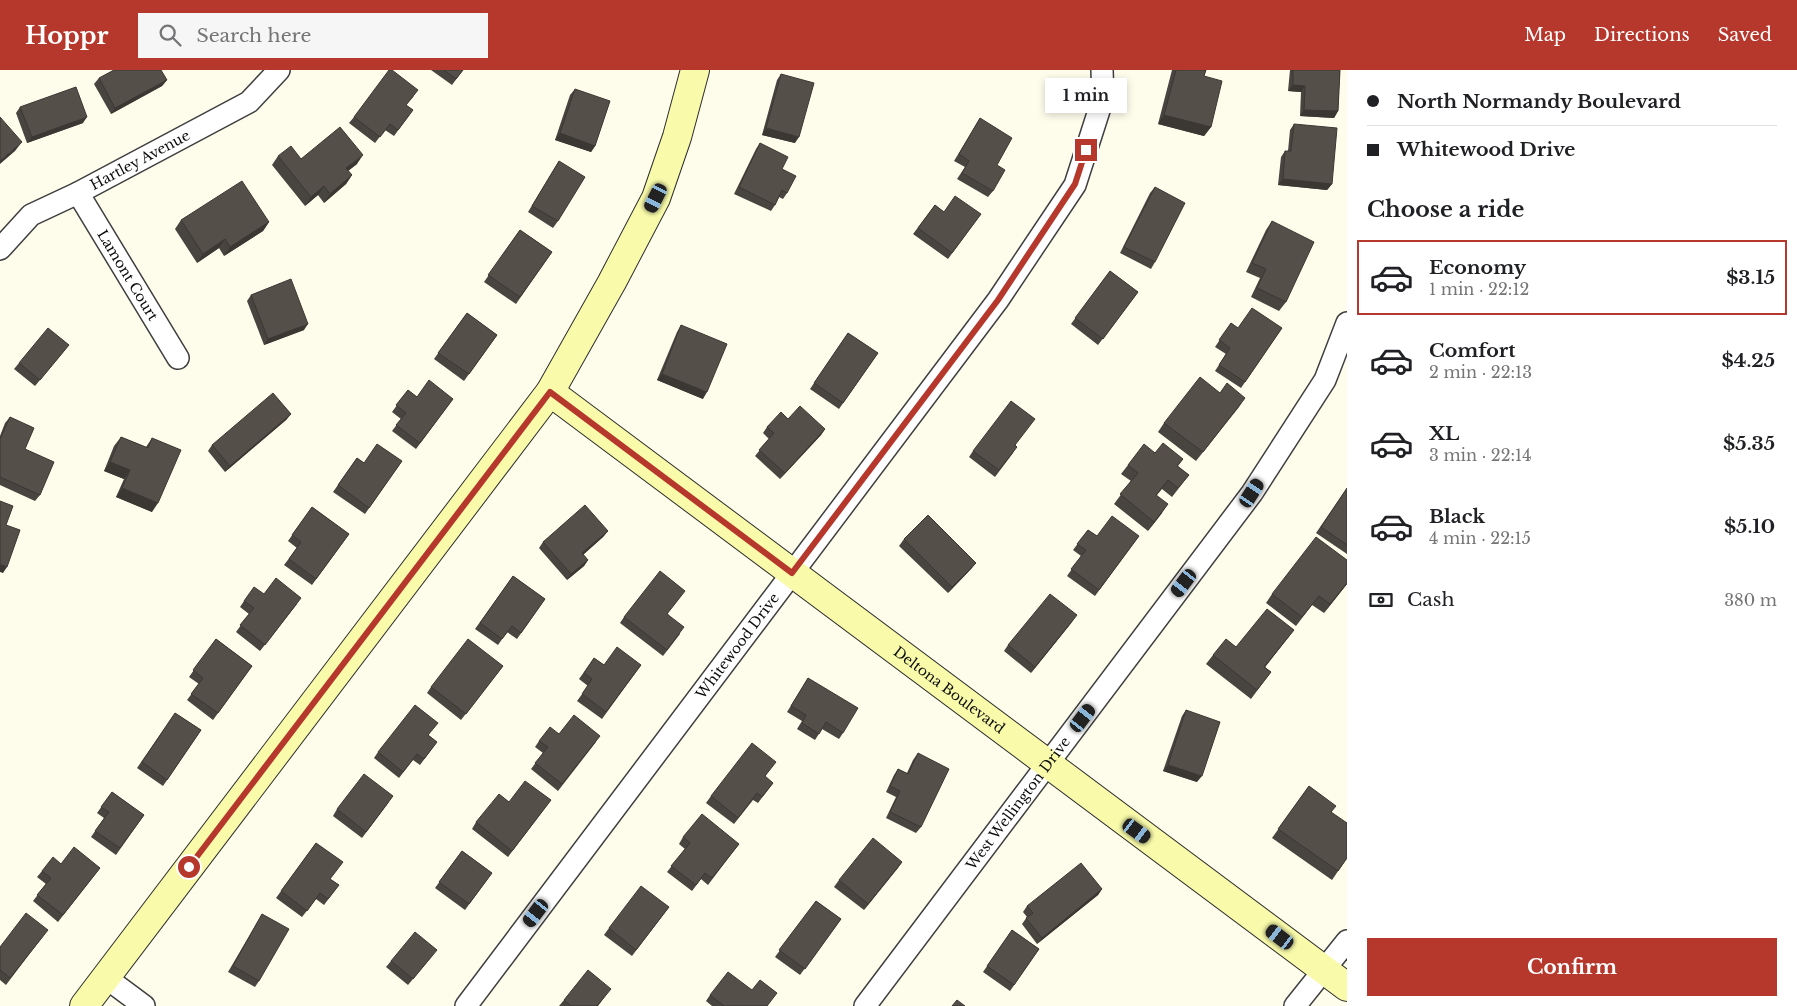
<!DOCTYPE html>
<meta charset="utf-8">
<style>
:root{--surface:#fff;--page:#f6f6f6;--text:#202124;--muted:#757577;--line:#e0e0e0;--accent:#b6372b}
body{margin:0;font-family:"Libre Baskerville",serif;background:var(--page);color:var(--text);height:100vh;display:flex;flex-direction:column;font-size:19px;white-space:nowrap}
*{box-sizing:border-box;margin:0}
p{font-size:16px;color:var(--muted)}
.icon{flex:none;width:28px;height:28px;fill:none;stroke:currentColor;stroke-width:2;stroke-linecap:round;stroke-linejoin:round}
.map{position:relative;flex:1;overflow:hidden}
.drawer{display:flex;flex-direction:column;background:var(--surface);width:450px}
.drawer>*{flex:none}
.banner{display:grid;align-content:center;height:110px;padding:0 20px;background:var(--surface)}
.end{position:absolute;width:22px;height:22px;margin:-11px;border:6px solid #b6372b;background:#fff;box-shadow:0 0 0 2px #fff}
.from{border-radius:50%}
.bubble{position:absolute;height:35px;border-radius:0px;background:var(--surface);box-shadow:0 2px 8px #0003;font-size:16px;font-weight:700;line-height:35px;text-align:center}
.car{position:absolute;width:15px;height:30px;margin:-15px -8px;border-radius:6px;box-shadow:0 0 4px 1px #0007;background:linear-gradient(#222 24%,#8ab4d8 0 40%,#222 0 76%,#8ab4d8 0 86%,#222 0)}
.banner b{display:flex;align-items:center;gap:18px;height:48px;font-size:19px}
.banner b+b{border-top:1px solid var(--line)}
.banner i{width:12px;height:12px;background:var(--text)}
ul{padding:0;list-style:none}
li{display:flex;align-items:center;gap:15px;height:75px;margin:0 10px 8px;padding:0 10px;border:2px solid transparent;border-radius:0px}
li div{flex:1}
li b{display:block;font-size:19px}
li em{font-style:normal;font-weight:700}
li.selected{border-color:var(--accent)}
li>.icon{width:45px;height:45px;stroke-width:1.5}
h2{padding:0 20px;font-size:22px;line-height:60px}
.pay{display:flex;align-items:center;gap:12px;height:55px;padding:0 20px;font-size:19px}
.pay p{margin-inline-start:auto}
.action{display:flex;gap:10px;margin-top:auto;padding:10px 20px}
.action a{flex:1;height:58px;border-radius:0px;background:var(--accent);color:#fff;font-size:20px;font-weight:700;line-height:58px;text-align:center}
header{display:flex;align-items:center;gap:30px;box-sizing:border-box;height:70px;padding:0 25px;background:var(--accent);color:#fff}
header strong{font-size:24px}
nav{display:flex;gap:28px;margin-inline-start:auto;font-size:18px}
.search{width:350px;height:45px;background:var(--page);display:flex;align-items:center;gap:12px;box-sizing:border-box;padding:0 18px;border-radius:0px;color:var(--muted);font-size:19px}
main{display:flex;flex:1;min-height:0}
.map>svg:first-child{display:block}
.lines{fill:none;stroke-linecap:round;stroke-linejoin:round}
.street-casing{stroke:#3f3f3f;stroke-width:24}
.secondary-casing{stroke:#2e2e2e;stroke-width:30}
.street{stroke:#fff;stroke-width:21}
.secondary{stroke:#f9fbaa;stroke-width:28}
.wall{fill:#48443f}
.shaded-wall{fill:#3b3733}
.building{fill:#544f49;stroke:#3b3733}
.route{stroke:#b6372b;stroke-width:6}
.labels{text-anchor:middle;stroke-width:5;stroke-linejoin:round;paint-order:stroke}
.street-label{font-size:14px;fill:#0c0c0c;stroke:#fff}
</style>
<header>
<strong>Hoppr</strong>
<div class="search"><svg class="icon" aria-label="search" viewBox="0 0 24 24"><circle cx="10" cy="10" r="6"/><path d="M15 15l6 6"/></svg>Search here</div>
<nav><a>Map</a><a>Directions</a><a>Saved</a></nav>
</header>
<main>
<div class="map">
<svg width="1347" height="936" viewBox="0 0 1347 936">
<rect width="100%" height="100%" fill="#fefdec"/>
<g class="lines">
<g class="street-casing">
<g id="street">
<path id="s1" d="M78,123L178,288"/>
<path id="s2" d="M0,179L31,145L78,123L249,32L279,0"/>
<path d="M105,907L144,936"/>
<path id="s3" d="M466,936L998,230L1075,115L1103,28L1102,0"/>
<path id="s4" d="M865,936L1252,423L1325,310L1347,253"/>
<path d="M1295,936L1347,871"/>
</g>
</g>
<g class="secondary-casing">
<g id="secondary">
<path id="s5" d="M550,322L1347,917"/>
<path d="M84,936L550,322L612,212L656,128L677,67L695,0"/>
</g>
</g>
<use href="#street" class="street"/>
<use href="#secondary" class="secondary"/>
</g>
<g class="wall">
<path d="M431,0H463L452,15Z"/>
<path d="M1172,0H1206L1204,6L1211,57L1204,66L1158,54Z"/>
<path d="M1290,0H1340L1338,41L1334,48L1300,46L1301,22L1288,21Z"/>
<path d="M781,4L795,73L762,65L777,10Z"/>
<path d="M99,8L167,10L162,16L111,44L94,14Z"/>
<path d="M575,19L595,76L591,82L555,70L570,25Z"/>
<path d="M414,26L406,35L413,40L394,66L385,60L375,73L349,53L354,47Z"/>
<path d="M20,37L83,53L27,73L16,43Z"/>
<path d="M980,48L993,121L988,127L957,109L965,97L954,91Z"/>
<path d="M1294,54L1332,114L1327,120L1278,115L1281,87L1285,81H1288L1290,60Z"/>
<path d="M760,73L782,99L787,123L783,129L779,127L775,135L771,141L734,124L756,79Z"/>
<path d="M278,86L301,89L357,94L348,101L352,105L346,114L324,133L318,125L305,136L272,95Z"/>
<path d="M559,91L558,151L553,158L528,142Z"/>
<path d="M1155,117V192L1151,199L1120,183L1150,123Z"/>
<path d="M935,135L944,142L981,144L948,189L913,164Z"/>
<path d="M181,150L269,152L263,161L224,186L219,178L197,193L175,159Z"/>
<path d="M1272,151L1286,232L1279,241L1251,227L1260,208L1246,202L1266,160Z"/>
<path d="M520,160L552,182L516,234L484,212Z"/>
<path d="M1110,201L1138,222L1098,275L1071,254Z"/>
<path d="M251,225L304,260L264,275L247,231Z"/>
<path d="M467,243L497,265L464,311L434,289Z"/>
<path d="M1231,253L1238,258H1282L1241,318L1215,301L1226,284L1215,277Z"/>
<path d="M681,255L703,329L657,310L677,262Z"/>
<path d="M848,263L878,283L839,339L810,319Z"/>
<path d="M64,281L35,316L14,299L19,293Z"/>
<path d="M408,320L417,327L453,329L416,379L392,361L401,349L392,342Z"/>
<path d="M1220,323L1245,328L1196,391L1158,362L1164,353Z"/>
<path d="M291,344L286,350L225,402L208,381L212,375Z"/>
<path d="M10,347L25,379L40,425L35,431L0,415V366L5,353Z"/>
<path d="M788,349L825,359L821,365L780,409L755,386L769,369L763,363L767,357Z"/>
<path d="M121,367L146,377L152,368V442L116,427L124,409L104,401L114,376Z"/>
<path d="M1015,376L1013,383L995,407L969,387L973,381Z"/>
<path d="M1155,383L1183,389L1178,396L1189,405L1172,427L1162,419L1157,425L1162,443L1148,461L1114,434L1131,411L1121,404L1128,395Z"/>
<path d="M357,388L364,393L402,391L365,444L333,422Z"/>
<path d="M1347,418V484L1316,463Z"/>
<path d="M312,437L349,464L312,515L284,495L297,478L288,471Z"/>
<path d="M1088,460L1097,466H1139L1095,526L1067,506L1081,486L1073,480Z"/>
<path d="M608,461L603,467L583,485L588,490L584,496L567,510L539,478L543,472Z"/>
<path d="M904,469L976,493L971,499L948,523L899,476Z"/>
<path d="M1347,490V514L1324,543L1312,535L1296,556L1266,533L1272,524Z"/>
<path d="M513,506L545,529L517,569L507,562L498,575L475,559Z"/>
<path d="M264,524L297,534L260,581L236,562L249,544L240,537L244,531Z"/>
<path d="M668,544L680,564L663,586L620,553L624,547Z"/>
<path d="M1072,552L1031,603L1004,581L1008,575Z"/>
<path d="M1294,560L1265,597L1271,602L1251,629L1206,594L1213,585L1236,577Z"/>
<path d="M216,569L252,596L213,650L187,630L199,614L189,607Z"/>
<path d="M594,588L604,595H641L602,649L577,631L588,616L579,609Z"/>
<path d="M503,596L461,650L427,623L431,617Z"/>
<path d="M808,608L843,663L839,669L822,659L815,670L797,659L802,651L787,642Z"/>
<path d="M1186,640L1197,712L1163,701L1182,646Z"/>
<path d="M175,643L201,660L163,716L137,698Z"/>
<path d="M428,665L437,672L420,695L413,690L399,708L374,688L378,682Z"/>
<path d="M539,671L596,672L558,721L531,699L543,683L535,677Z"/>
<path d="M918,683L921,757L916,763L886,748L896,727L886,722L894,705L898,699L907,703L913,690Z"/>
<path d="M765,707L773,713L758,733L753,730L734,754L706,733L711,726Z"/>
<path d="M1309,716L1332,742L1347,788L1332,810L1272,768Z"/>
<path d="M112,722L144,745L116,785L91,767L104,748L97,743Z"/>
<path d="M551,730L508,787L472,759L476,752Z"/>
<path d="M389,732L362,768L333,746L337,739Z"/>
<path d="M683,767L739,774L708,815L701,809L692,821L667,802L685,779L679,774Z"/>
<path d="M316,773L330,809L339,815L324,835L316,829L302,847L276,828Z"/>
<path d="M462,781L492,803L465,840L435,818Z"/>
<path d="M902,792L864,840L834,817L839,810Z"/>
<path d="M61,794L100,798L58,852L33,831L46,814L37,807L42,801Z"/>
<path d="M1102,819L1098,825L1037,874L1022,854L1027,847L1023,842L1027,836Z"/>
<path d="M816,831L841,849L800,905L775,887Z"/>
<path d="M669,837L632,886L604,865L609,858Z"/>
<path d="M262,844L259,911L255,917L228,902Z"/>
<path d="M1012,860L1039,879L1010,921L983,902Z"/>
<path d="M43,866L6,915L0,910V877Z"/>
<path d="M432,886L408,915L386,897L391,891Z"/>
<path d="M606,925L598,936H559L564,930Z"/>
<path d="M710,925L768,936H712L706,931Z"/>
</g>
<g class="shaded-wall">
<path d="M167,10L162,16L111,44L115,38Z"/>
<path d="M1293,15L1305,16L1301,22L1288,21Z"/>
<path d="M1304,40L1338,41L1334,48L1300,46Z"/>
<path d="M1164,45L1211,57L1204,66L1158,54Z"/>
<path d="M87,47L83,53L27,73L32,67Z"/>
<path d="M766,58L799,67L795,73L762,65Z"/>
<path d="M560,63L595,76L591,82L555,70Z"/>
<path d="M22,72L15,81L0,94V91Z"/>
<path d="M363,85L357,94L340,107L346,98Z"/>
<path d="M352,105L346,114L324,133L330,124Z"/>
<path d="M1283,109L1332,114L1327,120L1278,115Z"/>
<path d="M324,116L318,125L305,136L311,127Z"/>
<path d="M269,152L263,161L224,186L230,177Z"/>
<path d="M225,169L219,178L197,193L203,184Z"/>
<path d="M308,254L304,260L264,275L268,269Z"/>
<path d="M662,304L707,322L703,329L657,310Z"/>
<path d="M1245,328L1239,337L1196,391Z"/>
<path d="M291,344L286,350L225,402L230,396Z"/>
<path d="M825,359L821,365L780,409L785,403Z"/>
<path d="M110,392L130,400L124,409L104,401Z"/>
<path d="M122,418L158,433L152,442L116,427Z"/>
<path d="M1168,434L1162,443L1148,461L1154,452Z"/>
<path d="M608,461L603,467L578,489L582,483Z"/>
<path d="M588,490L584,496L567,510L571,504Z"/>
<path d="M976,493L971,499L948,523L952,517Z"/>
<path d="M0,494L7,497L3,503L0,502Z"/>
<path d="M1347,513V514L1324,543L1330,534Z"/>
<path d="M1077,545L1072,552L1031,603L1035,597Z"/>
<path d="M1294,560L1287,569L1258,606L1264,597Z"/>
<path d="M1168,695L1202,706L1197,712L1163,701Z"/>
<path d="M902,792L898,798L864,840L868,834Z"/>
<path d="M1102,819L1098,825L1037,874L1042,868Z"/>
</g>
<g class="building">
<path d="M114,0H161L167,10L115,38L99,8Z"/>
<path d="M389,0H392L418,20L406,35L413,40L398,60L390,54L380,67L354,47Z"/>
<path d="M444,0H463L456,9Z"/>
<path d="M1176,0H1206L1204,6L1222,11L1211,57L1164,45Z"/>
<path d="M1293,0H1340L1338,41L1304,40L1305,16L1293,15Z"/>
<path d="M781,4L814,13L799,67L766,58Z"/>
<path d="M76,17L87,47L32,67L20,37Z"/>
<path d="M575,19L610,31L595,76L560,63Z"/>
<path d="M0,47L22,72L0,91Z"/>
<path d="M980,48L1012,68L997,95L1005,100L993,121L962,103L969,91L959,84Z"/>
<path d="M1294,54L1337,58L1332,114L1283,109L1285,81H1291Z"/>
<path d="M340,57L363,85L346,98L352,105L330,124L324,116L311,127L278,86L291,76L301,89Z"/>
<path d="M760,73L788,87L782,99L796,106L787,123L782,120L775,135L739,117Z"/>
<path d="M559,91L585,107L558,151L532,136Z"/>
<path d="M242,111L269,152L230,177L225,169L203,184L181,150Z"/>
<path d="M1155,117L1185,133L1155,192L1124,177Z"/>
<path d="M955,126L981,144L952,183L918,158L935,135L944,142Z"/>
<path d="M1272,151L1314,172L1286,232L1257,218L1266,199L1252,193Z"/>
<path d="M520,160L552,182L520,227L488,205Z"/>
<path d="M1110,201L1138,222L1103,269L1075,248Z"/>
<path d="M291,209L308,254L268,269L251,225Z"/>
<path d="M1252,238L1282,258L1245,312L1219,295L1230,278L1219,270L1231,253L1238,258Z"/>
<path d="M467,243L497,265L469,304L438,283Z"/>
<path d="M681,255L727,274L707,322L662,304Z"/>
<path d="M48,258L69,275L40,310L19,293Z"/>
<path d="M848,263L878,283L843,333L814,313Z"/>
<path d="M1200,307L1220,323L1227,313L1245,328L1203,382L1164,353Z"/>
<path d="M429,310L453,329L420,373L396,355L406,343L396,335L408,320L417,327Z"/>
<path d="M273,323L291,344L230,396L212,375Z"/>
<path d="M1011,331L1035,349L1015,375L1017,377L999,400L973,381Z"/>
<path d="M800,336L825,359L785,403L759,380L774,363L767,357L781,342L788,349Z"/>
<path d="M10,347L34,358L25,379L54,392L40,425L0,407V369Z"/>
<path d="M121,367L148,378L152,368L181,380L158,433L122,418L130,400L110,392Z"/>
<path d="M1163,373L1183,389L1177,396L1189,405L1178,418L1168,410L1156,425L1168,434L1154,452L1120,424L1138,403L1128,395L1144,374L1155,383Z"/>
<path d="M377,374L402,391L369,438L338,415L357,388L364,393Z"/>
<path d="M1347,418V475L1321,457Z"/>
<path d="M0,431L13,436L6,455L20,460L7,497L0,494Z"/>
<path d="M585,435L608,461L582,483L588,490L571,504L543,472Z"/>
<path d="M312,437L349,464L316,509L289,489L301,472L292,465Z"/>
<path d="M928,445L976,493L952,517L904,469Z"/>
<path d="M1112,446L1139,466L1099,520L1071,499L1086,480L1077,474L1088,460L1097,466Z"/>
<path d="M1316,467L1347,490V513L1330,534L1319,526L1302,547L1272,524Z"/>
<path d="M660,501L685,521L667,544L684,557L667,580L624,547Z"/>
<path d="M513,506L545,529L521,563L512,556L502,569L480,553Z"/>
<path d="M276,508L301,528L265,575L240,555L254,538L244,531L254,517L264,524Z"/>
<path d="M1050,524L1077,545L1035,597L1008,575Z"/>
<path d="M1267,539L1294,560L1264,597L1271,602L1257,620L1213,585L1226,569L1236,577Z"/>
<path d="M216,569L252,596L218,643L191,624L203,608L193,600Z"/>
<path d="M468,569L503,596L466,644L431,617Z"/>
<path d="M617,577L641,595L606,642L582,624L592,609L584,603L594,588L604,595Z"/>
<path d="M808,608L858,638L843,663L826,652L819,664L802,653L806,645L791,636Z"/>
<path d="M415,635L438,653L428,665L437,672L424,689L417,684L403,702L378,682Z"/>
<path d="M1186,640L1220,652L1202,706L1168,695Z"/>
<path d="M175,643L201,660L167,710L142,692Z"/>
<path d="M574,645L600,666L562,714L535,693L548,677L539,671L550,657L559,664Z"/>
<path d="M752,673L776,692L765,706L773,713L762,727L757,723L738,748L711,726Z"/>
<path d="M918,683L949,699L921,757L890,742L900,721L890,716L898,699L908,704Z"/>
<path d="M364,704L393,726L366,762L337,739Z"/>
<path d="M525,711L551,730L512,781L476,752L499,724L509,732Z"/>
<path d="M1309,716L1336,736L1331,742L1347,753V788L1338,801L1278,759Z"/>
<path d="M112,722L144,745L120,778L95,761L109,742L101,737Z"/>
<path d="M702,744L739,774L712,808L705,803L696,815L671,796L690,773L683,767Z"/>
<path d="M873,768L902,792L868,834L839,810Z"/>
<path d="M316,773L343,792L330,809L339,815L328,829L320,823L307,841L281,821Z"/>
<path d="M74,777L100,798L63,845L37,825L51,808L42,801L53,787L61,794Z"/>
<path d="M462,781L492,803L469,834L439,812Z"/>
<path d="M1081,793L1102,819L1042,868L1026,848L1033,843L1027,836Z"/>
<path d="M641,816L669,837L636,880L609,858Z"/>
<path d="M816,831L841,849L805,899L779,880Z"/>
<path d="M26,843L48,860L10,908L0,900V877Z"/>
<path d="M262,844L289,859L259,911L233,896Z"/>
<path d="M1012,860L1039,879L1014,915L987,896Z"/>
<path d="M415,862L437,880L413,909L391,891Z"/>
<path d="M588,900L611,919L597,936H571L564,930Z"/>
<path d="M728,902L752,920L760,910L777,923L767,936H724L710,925Z"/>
<path d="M957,930L965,936H952Z"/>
</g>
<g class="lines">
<path class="route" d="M189,797L550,322L792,503L998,230L1075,114L1086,80"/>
</g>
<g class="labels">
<g class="street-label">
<text dy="5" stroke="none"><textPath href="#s2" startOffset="168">Hartley Avenue</textPath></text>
<text dy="5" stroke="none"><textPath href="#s1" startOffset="96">Lamont Court</textPath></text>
<text dy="5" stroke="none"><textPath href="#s3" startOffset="451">Whitewood Drive</textPath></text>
<text dy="5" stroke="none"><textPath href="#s5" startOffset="498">Deltona Boulevard</textPath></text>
<text dy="5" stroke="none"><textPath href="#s4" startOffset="254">West Wellington Drive</textPath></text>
</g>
</g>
</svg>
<i class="end from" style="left:189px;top:797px"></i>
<i class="end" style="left:1086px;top:80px"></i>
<div class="bubble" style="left:1045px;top:8px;width:82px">1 min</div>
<i class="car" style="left:656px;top:128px;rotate:207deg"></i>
<i class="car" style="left:1252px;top:423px;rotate:33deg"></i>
<i class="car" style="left:1184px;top:513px;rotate:217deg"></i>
<i class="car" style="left:1083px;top:648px;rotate:37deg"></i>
<i class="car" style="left:1137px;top:761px;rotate:126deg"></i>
<i class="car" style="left:536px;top:843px;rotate:217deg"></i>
<i class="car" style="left:1280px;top:867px;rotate:307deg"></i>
</div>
<section class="drawer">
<div class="banner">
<b><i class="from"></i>North Normandy Boulevard</b>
<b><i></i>Whitewood Drive</b>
</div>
<h2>Choose a ride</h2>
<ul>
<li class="selected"><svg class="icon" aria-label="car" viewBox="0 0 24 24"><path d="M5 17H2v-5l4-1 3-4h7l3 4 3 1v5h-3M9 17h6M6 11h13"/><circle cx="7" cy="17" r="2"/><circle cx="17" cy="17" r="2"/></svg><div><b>Economy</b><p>1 min · 22:12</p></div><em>$3.15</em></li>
<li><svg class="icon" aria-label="car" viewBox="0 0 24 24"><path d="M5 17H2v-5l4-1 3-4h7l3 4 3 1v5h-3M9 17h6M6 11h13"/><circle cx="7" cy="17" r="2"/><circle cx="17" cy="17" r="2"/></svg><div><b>Comfort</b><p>2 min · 22:13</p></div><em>$4.25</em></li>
<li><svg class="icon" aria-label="car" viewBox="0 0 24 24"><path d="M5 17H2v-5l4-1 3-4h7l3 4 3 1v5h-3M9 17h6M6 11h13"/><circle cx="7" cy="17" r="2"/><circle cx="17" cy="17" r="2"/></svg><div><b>XL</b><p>3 min · 22:14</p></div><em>$5.35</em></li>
<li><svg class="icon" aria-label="car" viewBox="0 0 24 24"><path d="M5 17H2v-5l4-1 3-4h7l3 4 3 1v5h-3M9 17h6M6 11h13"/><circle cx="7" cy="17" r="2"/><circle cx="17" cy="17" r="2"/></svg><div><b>Black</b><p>4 min · 22:15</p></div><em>$5.10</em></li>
</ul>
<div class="pay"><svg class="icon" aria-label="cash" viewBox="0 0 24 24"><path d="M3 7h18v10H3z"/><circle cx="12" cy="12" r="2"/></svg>Cash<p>380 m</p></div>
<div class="action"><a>Confirm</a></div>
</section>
</main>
